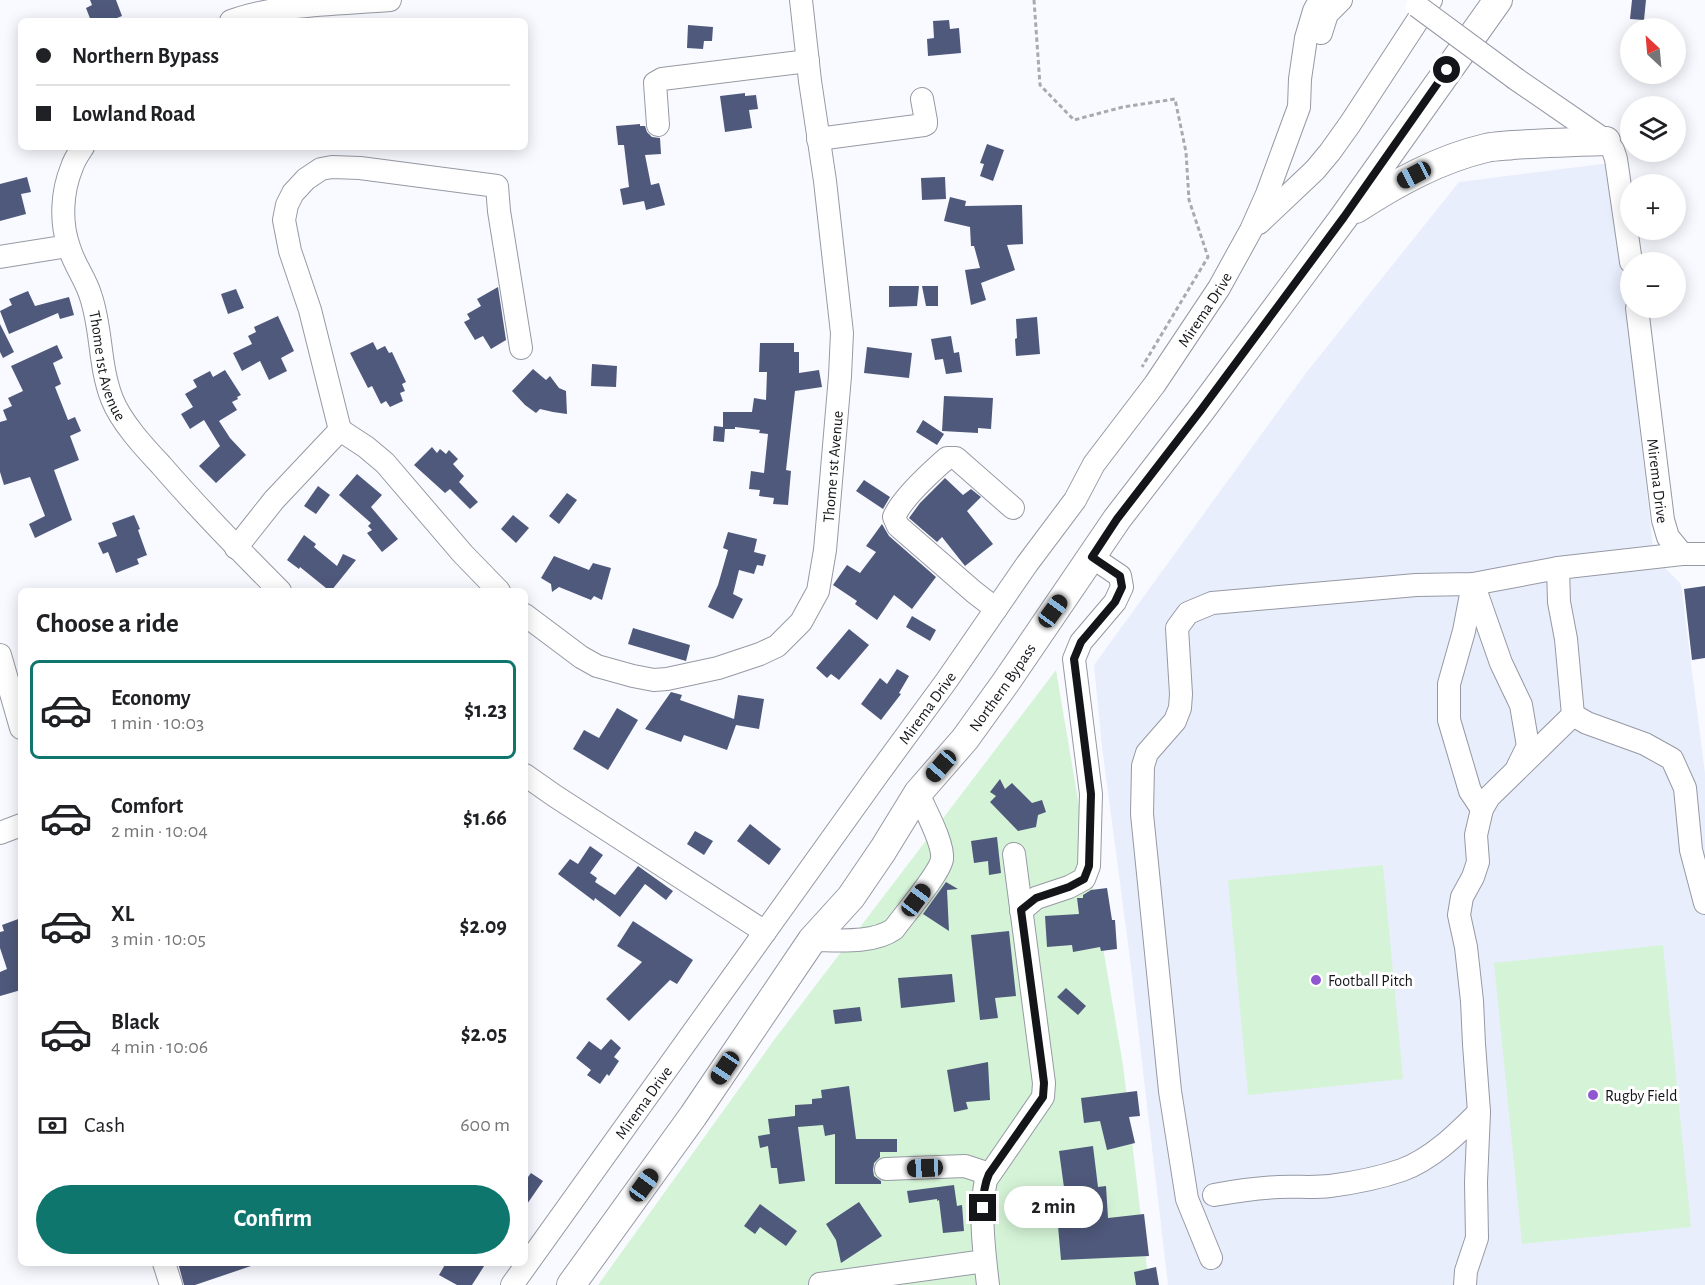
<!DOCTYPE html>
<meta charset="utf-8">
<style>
:root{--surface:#fff;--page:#f2f2f2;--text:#202124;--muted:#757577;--line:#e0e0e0;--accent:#0f766e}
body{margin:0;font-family:"Alegreya Sans",sans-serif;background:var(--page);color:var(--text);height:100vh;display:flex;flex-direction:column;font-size:22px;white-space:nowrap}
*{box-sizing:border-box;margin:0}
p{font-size:20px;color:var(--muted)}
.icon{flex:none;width:33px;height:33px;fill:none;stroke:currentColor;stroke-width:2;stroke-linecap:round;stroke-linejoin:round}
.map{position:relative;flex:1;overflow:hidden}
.sheet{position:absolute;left:18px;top:588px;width:510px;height:678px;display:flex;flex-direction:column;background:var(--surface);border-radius:9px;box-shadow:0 3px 15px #0003}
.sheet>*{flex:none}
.hud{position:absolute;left:18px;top:18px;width:510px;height:132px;border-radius:9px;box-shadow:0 3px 15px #0003;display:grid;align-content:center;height:132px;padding:0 18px;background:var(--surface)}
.needle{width:39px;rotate:334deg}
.tools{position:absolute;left:1620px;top:18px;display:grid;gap:12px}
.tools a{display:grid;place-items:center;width:66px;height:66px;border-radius:50%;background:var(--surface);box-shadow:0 3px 15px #0003;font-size:30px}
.end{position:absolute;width:27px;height:27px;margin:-14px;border:8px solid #141519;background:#fff;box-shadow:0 0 0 3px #fff}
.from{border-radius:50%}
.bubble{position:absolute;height:42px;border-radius:21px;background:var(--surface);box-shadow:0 3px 15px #0003;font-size:20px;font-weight:700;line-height:42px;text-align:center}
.car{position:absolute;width:18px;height:36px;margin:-18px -9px;border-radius:8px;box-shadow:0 0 4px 2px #0007;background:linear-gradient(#222 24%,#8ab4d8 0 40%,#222 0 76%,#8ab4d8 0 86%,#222 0)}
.hud b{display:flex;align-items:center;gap:21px;height:57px;font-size:22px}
.hud b+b{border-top:2px solid var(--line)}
.hud i{width:15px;height:15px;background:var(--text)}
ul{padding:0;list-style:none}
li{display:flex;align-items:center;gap:18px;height:99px;margin:0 12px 9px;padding:0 6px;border:3px solid transparent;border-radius:9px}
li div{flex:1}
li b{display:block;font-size:22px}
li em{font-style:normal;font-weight:700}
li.selected{border-color:var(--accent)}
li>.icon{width:54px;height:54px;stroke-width:1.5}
h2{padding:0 18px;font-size:27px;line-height:72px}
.pay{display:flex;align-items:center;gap:15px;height:66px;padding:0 18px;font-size:22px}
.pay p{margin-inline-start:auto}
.button{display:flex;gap:12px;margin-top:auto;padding:12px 18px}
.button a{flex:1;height:69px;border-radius:36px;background:var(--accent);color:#fff;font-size:24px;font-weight:700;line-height:69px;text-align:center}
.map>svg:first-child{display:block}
.built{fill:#e9eefd}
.green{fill:#d5f4d7}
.building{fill:#4f597b}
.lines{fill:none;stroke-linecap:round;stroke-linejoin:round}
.minor-casing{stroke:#9699a4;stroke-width:24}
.major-casing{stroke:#9699a4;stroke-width:30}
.path{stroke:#a9aaaf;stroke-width:3;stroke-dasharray:4.5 3;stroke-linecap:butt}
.minor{stroke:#fff;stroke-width:22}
.major{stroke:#fff;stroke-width:28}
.minor-bridge-casing{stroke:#9699a4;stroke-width:24;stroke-linecap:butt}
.minor-bridge{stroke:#fff;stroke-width:22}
.route{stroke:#141519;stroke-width:8}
.poi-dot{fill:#9058d0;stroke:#fff;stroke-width:2}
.labels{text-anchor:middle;stroke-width:6;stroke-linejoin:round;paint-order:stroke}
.street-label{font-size:16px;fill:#141519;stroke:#fff}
.poi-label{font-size:16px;fill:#141519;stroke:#fff;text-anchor:start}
</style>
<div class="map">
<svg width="1705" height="1285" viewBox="0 0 1705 1285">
<rect width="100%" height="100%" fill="#f9faff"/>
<path class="built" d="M1610,163L1653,546L1664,567L1681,584L1705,774V1285H1168L1129,951L1102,747L1094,665L1306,373L1459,182Z"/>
<g class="green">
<path d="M1056,670L1123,1065L1149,1285H598L774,1040Z"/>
<path d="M1383,865L1403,1079L1248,1095L1228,880Z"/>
<path d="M1663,945L1691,1227L1522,1244L1494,963Z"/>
</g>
<g class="building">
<path d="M90,0H116L122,16L117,18L118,21H91L86,8L92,5Z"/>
<path d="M1632,0H1646L1644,20L1630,19Z"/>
<path d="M949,20L950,29L959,28L961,53L928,56L927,39L934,38L933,21Z"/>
<path d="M688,25L713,27L712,41H704L703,49L687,48Z"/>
<path d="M745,93V96L756,95L758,109L749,110L752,128L725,132L720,96Z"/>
<path d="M640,124V126H645L647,132L652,137L660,138L661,154L645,155L651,185L659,183L665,205L646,210L644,201L623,205L620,189L629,187L624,145H618L616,126Z"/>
<path d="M987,144L1004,150L993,181L980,176L984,164L980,163Z"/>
<path d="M27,177L31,192L21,194L26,214L0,221V184Z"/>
<path d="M945,177L946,199L922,200L921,178Z"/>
<path d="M950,197L966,201L965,206L1022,205L1023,244L1007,245L1015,270L981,283L986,300L971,305L965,270L980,268L974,246H971L970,227L944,221Z"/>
<path d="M889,286H919L917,306L889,307Z"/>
<path d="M922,286H938V306H926Z"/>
<path d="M498,287L506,340L491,349L483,336L475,340L464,322L470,319L467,314L481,306L477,299Z"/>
<path d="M236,289L244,308L228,314L221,294Z"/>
<path d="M28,291L35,306L69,297L74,315L60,319L58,313L9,334L0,311L12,305L9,299Z"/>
<path d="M278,316L294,351L281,358L287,371L269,380L260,361L242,371L233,353L252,344L248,336L256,332L254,327Z"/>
<path d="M1037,317L1040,354L1016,356L1015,339L1017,338L1016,319Z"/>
<path d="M0,324L14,352L3,358L0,352Z"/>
<path d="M951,336L954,353L959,352L962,372L946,374L943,359L935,360L931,339Z"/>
<path d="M373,342L377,350L385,346L389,353L392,352L406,382L402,384L405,391L400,393L403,401L390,407L386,401L381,404L372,386L368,388L350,353Z"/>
<path d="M760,343H794V352H799V373L819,370L822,387L795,391L786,470L791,471L788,505L773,504L774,498L759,496L760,490L749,489L751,471L764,473L768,434L759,433L760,430L735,427V429H725L724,442L713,441L714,426L723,427V412H752L754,398L766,400L767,372H759Z"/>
<path d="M57,345L63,358L53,363L61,384L55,387L68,420L75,417L81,431L70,436L79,460L54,470L72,520L35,538L29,524L45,516L30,477L4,485L0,472V422L7,420L3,410L12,406L8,398L23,391L11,366Z"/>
<path d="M867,347L912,353L909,378L864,373Z"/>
<path d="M592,364L617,366L616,387L591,386Z"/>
<path d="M533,369L546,380L550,376L559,388L566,391L567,414L553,412L540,409L536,413L525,405L512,391Z"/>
<path d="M225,370L241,395L237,397L238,399L232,402L237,410L219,421L230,438L246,455L216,483L199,466L220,446L204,420L190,429L181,414L193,407L185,394L197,387L193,380L210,371L213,377Z"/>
<path d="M944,396L993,398L991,429L978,428V433L942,431Z"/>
<path d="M923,420L944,434L937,445L916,432Z"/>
<path d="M432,447L437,453L440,449L446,454L449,450L458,459L453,464L464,476L459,482L478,502L470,509L450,489L445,493L414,465Z"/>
<path d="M357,474L382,495L371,507L398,539L382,552L367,533L372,530L368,526L371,523L339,495Z"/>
<path d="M945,478L963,495L971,489L981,497L967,511L993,544L965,566L942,537L937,542L909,518L920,503Z"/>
<path d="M864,480L890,497L883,509L856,491Z"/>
<path d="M318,486L330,495L316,514L304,506Z"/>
<path d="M567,493L577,500L559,524L549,516Z"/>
<path d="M134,515L140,529L138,530L147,555L137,559L139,564L116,573L108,552L103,554L98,543L117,536L112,523Z"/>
<path d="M513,515L529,528L516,543L501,529Z"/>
<path d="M882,524L889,536L936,577L912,609L894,595L877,620L855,604L857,601L833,585L847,565L860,573L876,552L866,546Z"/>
<path d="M728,532L757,539L754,552L766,555L763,566L757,565L754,574L739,570L733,594L743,599L733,619L708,607L718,585L728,550L723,548Z"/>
<path d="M304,535L316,544L314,547L337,566L343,554L356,560L331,591L325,589L326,588L300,567L299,569L287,560Z"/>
<path d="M554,556L589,570L593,563L611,568L602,600L594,596L591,600L559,587L552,592L551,584L541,578Z"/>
<path d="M1705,586V658L1692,660L1684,589Z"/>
<path d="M912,616L936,630L930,641L906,627Z"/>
<path d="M633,628L690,645L686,661L628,644Z"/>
<path d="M849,629L869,645L839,680L831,674L827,678L816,668Z"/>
<path d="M897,669L909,676L899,693L901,694L881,720L861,704L880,678L887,684Z"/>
<path d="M671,692L682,695L680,700L734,719L738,695L764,699L759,729L736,725L727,750L684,735L681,742L645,729Z"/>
<path d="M617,708L638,720L608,770L573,749L584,730L599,738Z"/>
<path d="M1000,779L1005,789L1012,783L1032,803L1042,800L1046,812L1038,815L1036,827L1018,831L990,802L996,796L990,792Z"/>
<path d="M750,824L781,849L769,865L737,841Z"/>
<path d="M695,831L713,841L704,855L687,844Z"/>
<path d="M997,837L1001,873L989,875L988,861L974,863L971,841Z"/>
<path d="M590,846L603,855L590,873L597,878L595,882L615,895L638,866L673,891L666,900L645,884L620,917L595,898L594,901L558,874L570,859L578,864Z"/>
<path d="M946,882L958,889L947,890L949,931L923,914Z"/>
<path d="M1107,888L1112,920H1115L1117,949L1101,951L1100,947L1073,952L1072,945L1047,947L1045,916L1079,914L1077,898H1083V895L1091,890Z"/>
<path d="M21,918V990L0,996V972L7,969L0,948V932L4,931L2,925Z"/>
<path d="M633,921L693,960L677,984L670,980L629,1021L606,999L642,962L617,946Z"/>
<path d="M1009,931L1016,996L995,998L998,1018L980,1020L971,935Z"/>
<path d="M952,974L955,1002L901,1008L898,978Z"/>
<path d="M1066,988L1086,1006L1078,1015L1057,997Z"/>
<path d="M860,1007L862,1021L835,1024L833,1010Z"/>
<path d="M611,1039L621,1048L614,1057L619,1061L609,1076L607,1074L600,1084L587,1075L591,1070L576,1058L589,1041L601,1050Z"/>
<path d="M988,1062L990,1100L966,1102L968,1109L954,1112L947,1070Z"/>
<path d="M849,1086L856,1139H897V1152H880V1157L874,1163L873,1170L874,1176L881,1181V1184H835V1134L825,1136L823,1125L798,1127L805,1181L779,1184L777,1168H771L768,1146L760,1148L758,1136L770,1134L768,1119L795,1116V1105L812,1104V1099L822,1098L821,1090Z"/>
<path d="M1137,1091L1140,1116L1129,1117L1135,1143L1107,1150L1100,1121L1084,1123L1081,1098Z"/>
<path d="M1093,1146L1098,1187L1106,1186L1108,1218L1144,1214L1149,1256L1061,1260L1056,1203L1066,1202L1059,1151Z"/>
<path d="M531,1173L543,1181L525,1207V1181Z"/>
<path d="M954,1185L957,1206L962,1205L964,1231L943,1233L939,1200L937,1201V1199L909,1203L907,1191Z"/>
<path d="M859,1202L882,1236L841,1263L836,1240L826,1224Z"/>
<path d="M760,1204L797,1231L786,1246L760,1227L755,1234L744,1226Z"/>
<path d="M178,1263H254V1265L195,1285H184Z"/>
<path d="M446,1263H486L472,1285H457L439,1275Z"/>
<path d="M1156,1267L1159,1285H1136L1134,1272Z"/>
</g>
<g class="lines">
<g class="minor-casing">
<g id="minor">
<path d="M231,21C277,4 341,4 390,0"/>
<path d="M1321,33L1327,14L1341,0"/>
<path d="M1516,79L1606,141L1613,150L1616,159L1631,262"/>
<path d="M658,125L655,83L662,79L808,61"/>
<path d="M818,139L924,125L926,124V121L922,99"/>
<path id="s1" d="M83,147C79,153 74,160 72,167C62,191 60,222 69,247C74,265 86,279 91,297C102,330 99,366 112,399C121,422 144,447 161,465C199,509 239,550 280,591"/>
<path d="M1259,223L1315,170L1330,152L1350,124L1431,0"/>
<path d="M0,257L68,246"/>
<path id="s2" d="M1637,308L1663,520L1668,537L1682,554H1705"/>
<path d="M340,430L310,310L290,251L284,220L287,205L293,193L306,179L321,169L332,167L360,168L497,186L499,211L521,348"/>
<path d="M236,548L274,500L340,430L366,447L385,463L463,554L499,591"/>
<path d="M1473,584L1464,631L1449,684V720L1470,791L1482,809"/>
<path d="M1474,586L1501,663L1521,705L1528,746L1518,766"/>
<path d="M996,609L974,592L898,526L894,517C902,498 931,472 947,458H956L1013,508"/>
<path id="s3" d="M525,615L581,657L597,666L633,676L654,680L667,679L718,668L760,654L777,646L801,622L818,591L825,550L828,516L840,376L842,333L825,181L810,81L801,0"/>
<path d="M0,655L21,728"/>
<path d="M1573,715L1587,723L1645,744L1672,759L1685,788L1691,850L1705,903"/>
<path d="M525,775L555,796L765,932"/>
<path d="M0,833L21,825"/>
<path d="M1021,911L1036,898L1069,887L1084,879L1089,866L1091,794L1074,659L1081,642L1115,602L1122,587L1120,576L1092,557"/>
<path d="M812,940C837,940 873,944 894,929C904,915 940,873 942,859C944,843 924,808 918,793"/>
<path d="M886,1169L965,1166L989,1174"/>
<path d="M1214,1195C1236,1191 1257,1188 1279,1187C1295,1186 1313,1188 1330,1186C1353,1183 1379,1178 1402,1170C1432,1159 1457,1134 1479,1112"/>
<path d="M1211,1258L1187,1199L1170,1091L1142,814L1143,766L1147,753L1175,721L1180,708L1181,694L1177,628L1188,613L1212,603L1416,585L1473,584L1558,568L1682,554"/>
<path d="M164,1263L171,1285"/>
<path d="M820,1284L985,1261"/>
<path id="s4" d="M512,1285L876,777L947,680L1027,564L1075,500L1094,464L1155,384L1219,288L1251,230L1267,194L1299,107L1300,79L1306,38L1314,11L1320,0"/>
<path d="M988,1285C984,1250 979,1214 986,1180L1043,1097L1044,1083L1014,854"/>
<path d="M1465,1285L1466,1271L1477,1238L1476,1182L1479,1112L1474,1044L1472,1001L1466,947L1459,915L1462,897L1473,877L1478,862L1476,835L1482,809L1489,797L1573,715L1566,639L1559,602L1558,568"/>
</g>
</g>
<g class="major-casing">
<g id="major">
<path d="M1356,209C1396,183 1439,159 1486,148C1495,146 1504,146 1513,145C1544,143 1575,142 1606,141"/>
<path id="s5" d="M571,1285L693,1116L812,940L851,897L883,850L918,793L965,739L1006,682L1117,519L1201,410L1344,217L1498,0"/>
</g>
</g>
<path class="path" d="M1034,0L1040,85L1074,120L1123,107L1175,99L1186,152L1189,200L1208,257L1142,367"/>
<use href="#minor" class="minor"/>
<use href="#major" class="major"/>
<g class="minor-bridge-casing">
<path id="minor-bridge" d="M1417,6L1516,79"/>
</g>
<use href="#minor-bridge" class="minor-bridge"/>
</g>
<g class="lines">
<path class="route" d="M983,1208C983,1196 984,1185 989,1174L1043,1097L1044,1083L1042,1067L1021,910L1036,898L1069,887L1084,879L1089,866L1091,794L1074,659L1081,642L1115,602L1122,587L1120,576L1092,557L1117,519L1201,410L1344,217L1447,70"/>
</g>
<g class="poi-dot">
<circle cx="1316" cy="980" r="6"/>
<circle cx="1593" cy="1095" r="6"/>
</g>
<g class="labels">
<g class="street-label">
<text dy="6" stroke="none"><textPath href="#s4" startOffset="1197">Mirema Drive</textPath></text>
<text dy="6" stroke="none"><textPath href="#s1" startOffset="230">Thome 1st Avenue</textPath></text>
<text dy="6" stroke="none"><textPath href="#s3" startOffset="470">Thome 1st Avenue</textPath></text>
<text dy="6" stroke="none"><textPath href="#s2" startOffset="174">Mirema Drive</textPath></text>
<text dy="6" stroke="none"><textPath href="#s5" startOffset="738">Northern Bypass</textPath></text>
<text dy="6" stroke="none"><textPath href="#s4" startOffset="711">Mirema Drive</textPath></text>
<text dy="6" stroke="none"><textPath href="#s4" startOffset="225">Mirema Drive</textPath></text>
</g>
<g class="poi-label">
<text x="1328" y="986">Football Pitch</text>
<text x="1605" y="1101">Rugby Field</text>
</g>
</g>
</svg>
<div class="tools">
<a><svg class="needle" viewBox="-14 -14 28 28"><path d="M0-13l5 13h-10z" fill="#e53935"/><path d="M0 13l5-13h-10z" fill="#757577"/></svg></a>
<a><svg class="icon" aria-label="layers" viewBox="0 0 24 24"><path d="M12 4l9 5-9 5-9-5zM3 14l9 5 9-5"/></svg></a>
<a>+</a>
<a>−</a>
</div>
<i class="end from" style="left:1447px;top:70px"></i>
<i class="end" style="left:983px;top:1208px"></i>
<div class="bubble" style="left:1004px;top:1186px;width:99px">2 min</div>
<i class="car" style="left:1414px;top:175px;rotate:242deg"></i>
<i class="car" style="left:1053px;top:611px;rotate:36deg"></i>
<i class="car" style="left:941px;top:766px;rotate:221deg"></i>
<i class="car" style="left:916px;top:900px;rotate:37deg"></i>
<i class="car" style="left:725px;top:1068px;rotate:214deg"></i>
<i class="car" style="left:925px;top:1168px;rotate:268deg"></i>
<i class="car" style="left:644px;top:1185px;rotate:36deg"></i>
<div class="hud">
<b><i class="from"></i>Northern Bypass</b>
<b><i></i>Lowland Road</b>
</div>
<section class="sheet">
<h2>Choose a ride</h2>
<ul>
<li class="selected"><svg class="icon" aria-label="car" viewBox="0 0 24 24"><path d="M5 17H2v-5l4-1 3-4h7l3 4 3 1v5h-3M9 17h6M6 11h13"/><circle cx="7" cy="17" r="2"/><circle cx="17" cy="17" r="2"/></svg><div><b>Economy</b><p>1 min · 10:03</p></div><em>$1.23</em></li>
<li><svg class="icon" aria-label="car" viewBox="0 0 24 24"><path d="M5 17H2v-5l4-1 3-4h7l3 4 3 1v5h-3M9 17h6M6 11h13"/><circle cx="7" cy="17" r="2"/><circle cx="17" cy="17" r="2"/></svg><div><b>Comfort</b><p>2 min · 10:04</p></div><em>$1.66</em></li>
<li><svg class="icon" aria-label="car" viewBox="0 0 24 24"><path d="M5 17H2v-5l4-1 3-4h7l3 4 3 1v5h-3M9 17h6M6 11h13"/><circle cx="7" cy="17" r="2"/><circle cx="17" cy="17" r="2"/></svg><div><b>XL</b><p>3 min · 10:05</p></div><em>$2.09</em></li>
<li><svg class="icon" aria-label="car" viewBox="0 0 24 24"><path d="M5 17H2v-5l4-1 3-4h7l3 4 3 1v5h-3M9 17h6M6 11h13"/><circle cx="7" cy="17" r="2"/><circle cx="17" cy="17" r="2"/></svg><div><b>Black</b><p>4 min · 10:06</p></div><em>$2.05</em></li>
</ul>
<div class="pay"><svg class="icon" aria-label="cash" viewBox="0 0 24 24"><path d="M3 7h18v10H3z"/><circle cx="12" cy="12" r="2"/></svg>Cash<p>600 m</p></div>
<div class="button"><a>Confirm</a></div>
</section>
</div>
